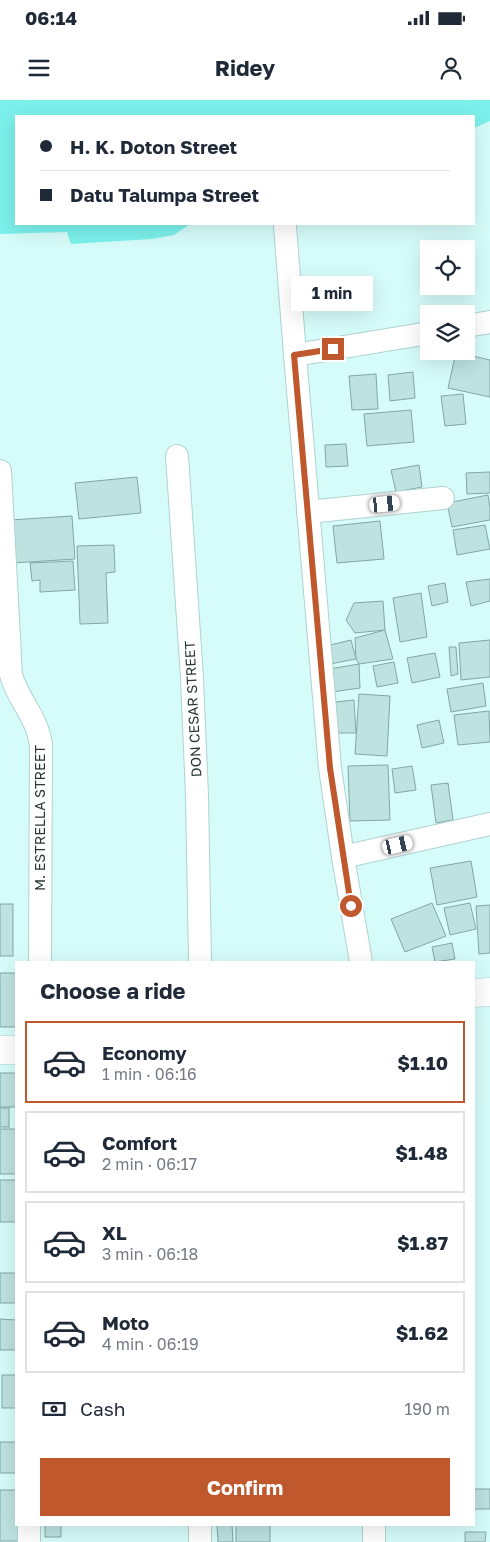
<!DOCTYPE html>
<meta charset="utf-8">
<style>
:root{--surface:#fff;--page:#f6f6f7;--text:#1f2937;--muted:#747a83;--line:#e0e1e3;--accent:#bf582c}
body{margin:0;font-family:"Golos Text",sans-serif;background:var(--page);color:var(--text);height:100vh;display:flex;flex-direction:column;font-size:19px;white-space:nowrap}
*{box-sizing:border-box;margin:0}
p{font-size:16px;color:var(--muted)}
.icon{flex:none;width:28px;height:28px;fill:none;stroke:currentColor;stroke-width:2;stroke-linecap:round;stroke-linejoin:round}
.map{position:relative;flex:1;overflow:hidden}
.panel{position:absolute;left:15px;top:861px;width:460px;height:565px;display:flex;flex-direction:column;background:var(--surface);border-radius:0px;box-shadow:0 5px 20px #0002}
.panel>*{flex:none}
.guide{position:absolute;left:15px;top:15px;width:460px;height:110px;border-radius:0px;box-shadow:0 5px 20px #0002;display:grid;align-content:center;height:110px;padding:0 25px;background:var(--surface)}
.buttons{position:absolute;left:420px;top:140px;display:grid;gap:10px}
.buttons a{display:grid;place-items:center;width:55px;height:55px;border-radius:0px;background:var(--surface);box-shadow:0 5px 20px #0002;font-size:25px}
.end{position:absolute;width:22px;height:22px;margin:-11px;border:6px solid #bf582c;background:#fff;box-shadow:0 0 0 2px #fff}
.from{border-radius:50%}
.bubble{position:absolute;height:35px;border-radius:0px;background:var(--surface);box-shadow:0 5px 20px #0002;font-size:16px;font-weight:700;line-height:35px;text-align:center}
.car{position:absolute;width:15px;height:30px;margin:-15px -8px;border-radius:6px;box-shadow:0 0 4px 1px #0007;background:linear-gradient(#fff 24%,#345 0 40%,#fff 0 76%,#345 0 86%,#fff 0)}
.guide b{display:flex;align-items:center;gap:18px;height:48px;font-size:19px}
.guide b+b{border-top:1px solid var(--line)}
.guide i{width:12px;height:12px;background:var(--text)}
ul{padding:0;list-style:none}
li{display:flex;align-items:center;gap:15px;height:82px;margin:0 10px 8px;padding:0 15px;border:2px solid var(--line);border-radius:0px}
li div{flex:1}
li b{display:block;font-size:19px}
li em{font-style:normal;font-weight:700}
li.selected{border-color:var(--accent)}
li>.icon{width:45px;height:45px;stroke-width:1.5}
h2{padding:0 25px;font-size:22px;line-height:60px}
.pay{display:flex;align-items:center;gap:12px;height:55px;padding:0 25px;font-size:19px}
.pay p{margin-inline-start:auto}
.button{display:flex;gap:10px;margin-top:auto;padding:10px 25px}
.button a{flex:1;height:58px;border-radius:0px;background:var(--accent);color:#fff;font-size:20px;font-weight:700;line-height:58px;text-align:center}
.status{display:flex;justify-content:space-between;align-items:center;height:35px;padding:0 25px;background:var(--surface);direction:ltr}
.status svg{height:14px;fill:currentColor}
header{display:flex;justify-content:space-between;align-items:center;height:65px;padding:0 25px;background:var(--surface);font-size:22px;font-weight:700}
.map>svg:first-child{display:block}
.water{fill:#7cf0eb}
.building{fill:#bde2e0;stroke:#83a6a4}
.lines{fill:none;stroke-linecap:round;stroke-linejoin:round}
.minor-casing{stroke:#afd3d1;stroke-width:24}
.major-casing{stroke:#afd3d1;stroke-width:29}
.minor{stroke:#fff;stroke-width:22}
.major{stroke:#fff;stroke-width:28}
.route{stroke:#bf582c;stroke-width:6}
.labels{text-anchor:middle;stroke-width:5;stroke-linejoin:round;paint-order:stroke}
.street-label{font-size:14px;fill:#293837;stroke:#fff}
</style>
<div class="status"><b>06:14</b><svg viewBox="0 0 49 12"><path d="M0 12V9h3v3zM5 12V6h3v6zM10 12V3h3v9zM15 12V0h3v12zM26 1h20v11H26zM47 4h2v5h-2z"/></svg></div>
<header><svg class="icon" aria-label="menu" viewBox="0 0 24 24"><path d="M4 6h16M4 12h16M4 18h16"/></svg>Ridey<svg class="icon" aria-label="person" viewBox="0 0 24 24"><circle cx="12" cy="8" r="4"/><path d="M4 21q1-7 8-7t8 7"/></svg></header>
<div class="map">
<svg width="490" height="1442" viewBox="0 0 490 1442">
<rect width="100%" height="100%" fill="#d6fcfa"/>
<path class="water" d="M0,0H490V21L474,28V16H16V124H190L174,135L152,139L71,144L67,132L0,134Z"/>
<g class="building">
<path d="M456,252L490,260V297L448,288Z"/>
<path d="M413,272L415,298L390,301L388,275Z"/>
<path d="M376,274L378,309L352,310L349,276Z"/>
<path d="M463,294L466,324L445,326L441,296Z"/>
<path d="M411,310L414,342L367,346L364,314Z"/>
<path d="M346,344L348,366L326,367L325,345Z"/>
<path d="M419,365L422,387L396,392L391,370Z"/>
<path d="M490,372V393L467,394L466,373Z"/>
<path d="M137,377L141,413L79,419L75,383Z"/>
<path d="M488,395L490,408V420L452,427L447,403Z"/>
<path d="M72,416L75,459L13,463L10,420Z"/>
<path d="M380,421L384,459L337,463L333,426Z"/>
<path d="M485,425L490,449L457,455L453,430Z"/>
<path d="M114,445L115,472L106,473L108,523L80,524L77,446Z"/>
<path d="M73,461L75,490L40,492V480L32,481L30,463Z"/>
<path d="M490,479V501L471,506L466,482Z"/>
<path d="M445,483L448,502L432,506L428,486Z"/>
<path d="M421,493L427,537L400,542L393,498Z"/>
<path d="M383,501L385,530L355,533L346,520L354,503Z"/>
<path d="M385,530L393,559L359,564L356,559L355,538Z"/>
<path d="M351,540L356,559L330,564L326,546Z"/>
<path d="M490,540V577L461,580L459,543Z"/>
<path d="M449,547H456L458,574L451,576Z"/>
<path d="M435,553L440,577L412,583L407,558Z"/>
<path d="M394,562L398,583L377,587L373,566Z"/>
<path d="M359,564L360,588L332,592L329,569Z"/>
<path d="M483,583L486,606L451,612L447,589Z"/>
<path d="M359,594L390,596L387,656L355,654Z"/>
<path d="M354,600L356,633H337L335,602Z"/>
<path d="M489,611L490,642L458,645L454,615Z"/>
<path d="M439,620L444,643L422,648L417,625Z"/>
<path d="M388,665L390,720L350,721L348,666Z"/>
<path d="M412,666L416,690L395,693L392,669Z"/>
<path d="M448,683L453,720L436,723L431,685Z"/>
<path d="M471,761L477,797L437,805L430,768Z"/>
<path d="M432,803L446,836L405,852L391,819Z"/>
<path d="M470,803L476,829L450,835L444,808Z"/>
<rect x="0" y="804" width="13" height="52"/>
<path d="M490,805V853L479,854L476,806Z"/>
<path d="M452,843L455,859L435,862L432,847Z"/>
<rect x="0" y="873" width="16" height="54"/>
<rect x="0" y="973" width="16" height="34"/>
<rect x="0" y="1008" width="9" height="19"/>
<rect x="0" y="1029" width="16" height="45"/>
<rect x="0" y="1080" width="16" height="42"/>
<rect x="0" y="1173" width="16" height="30"/>
<path d="M0,1219L16,1220V1250H0Z"/>
<rect x="2" y="1275" width="14" height="33"/>
<rect x="0" y="1342" width="16" height="31"/>
<rect x="474" y="1389" width="16" height="20"/>
<path d="M0,1390H16V1425H19V1441H0Z"/>
<rect x="45" y="1425" width="16" height="12"/>
<path d="M217,1425H232L233,1442H218Z"/>
<rect x="236" y="1425" width="34" height="17"/>
<path d="M465,1432H486L485,1442H465Z"/>
</g>
<g class="lines">
<g class="minor-casing">
<g id="minor">
<path d="M285,126L295,255L330,668L343,757L361,862"/>
<path d="M466,226L490,222"/>
<path d="M295,255L429,233"/>
<path d="M177,356L192,578L197,696L200,862"/>
<path d="M0,371L11,575C19,602 37,616 41,645L40,862"/>
<path d="M308,412L443,398"/>
<path d="M343,757L490,724"/>
<path d="M374,1425V1442"/>
<path d="M29,1442V1425"/>
<path d="M200,1442V1425"/>
</g>
</g>
<g class="major-casing">
<g id="major">
<path d="M474,893L490,892"/>
<path d="M0,950H16"/>
</g>
</g>
<use href="#minor" class="minor"/>
<use href="#major" class="major"/>
</g>
<g class="lines">
<path class="route" d="M333,249L294,255L330,668L351,806"/>
</g>
<g class="labels">
<g class="street-label">
<text transform="translate(193 609) rotate(-93)" y="5">DON CESAR STREET</text>
<text transform="translate(40 718) rotate(-90)" y="5">M. ESTRELLA STREET</text>
</g>
</g>
</svg>
<div class="buttons">
<a><svg class="icon" aria-label="locate" viewBox="0 0 24 24"><circle cx="12" cy="12" r="6"/><path d="M12 2v4M12 18v4M2 12h4M18 12h4"/></svg></a>
<a><svg class="icon" aria-label="layers" viewBox="0 0 24 24"><path d="M12 4l9 5-9 5-9-5zM3 14l9 5 9-5"/></svg></a>
</div>
<i class="end from" style="left:351px;top:806px"></i>
<i class="end" style="left:333px;top:249px"></i>
<div class="bubble" style="left:291px;top:176px;width:82px">1 min</div>
<i class="car" style="left:385px;top:404px;rotate:84deg"></i>
<i class="car" style="left:398px;top:745px;rotate:77deg"></i>
<div class="guide">
<b><i class="from"></i>H. K. Doton Street</b>
<b><i></i>Datu Talumpa Street</b>
</div>
<section class="panel">
<h2>Choose a ride</h2>
<ul>
<li class="selected"><svg class="icon" aria-label="car" viewBox="0 0 24 24"><path d="M5 17H2v-5l4-1 3-4h7l3 4 3 1v5h-3M9 17h6M6 11h13"/><circle cx="7" cy="17" r="2"/><circle cx="17" cy="17" r="2"/></svg><div><b>Economy</b><p>1 min · 06:16</p></div><em>$1.10</em></li>
<li><svg class="icon" aria-label="car" viewBox="0 0 24 24"><path d="M5 17H2v-5l4-1 3-4h7l3 4 3 1v5h-3M9 17h6M6 11h13"/><circle cx="7" cy="17" r="2"/><circle cx="17" cy="17" r="2"/></svg><div><b>Comfort</b><p>2 min · 06:17</p></div><em>$1.48</em></li>
<li><svg class="icon" aria-label="car" viewBox="0 0 24 24"><path d="M5 17H2v-5l4-1 3-4h7l3 4 3 1v5h-3M9 17h6M6 11h13"/><circle cx="7" cy="17" r="2"/><circle cx="17" cy="17" r="2"/></svg><div><b>XL</b><p>3 min · 06:18</p></div><em>$1.87</em></li>
<li><svg class="icon" aria-label="car" viewBox="0 0 24 24"><path d="M5 17H2v-5l4-1 3-4h7l3 4 3 1v5h-3M9 17h6M6 11h13"/><circle cx="7" cy="17" r="2"/><circle cx="17" cy="17" r="2"/></svg><div><b>Moto</b><p>4 min · 06:19</p></div><em>$1.62</em></li>
</ul>
<div class="pay"><svg class="icon" aria-label="cash" viewBox="0 0 24 24"><path d="M3 7h18v10H3z"/><circle cx="12" cy="12" r="2"/></svg>Cash<p>190 m</p></div>
<div class="button"><a>Confirm</a></div>
</section>
</div>
